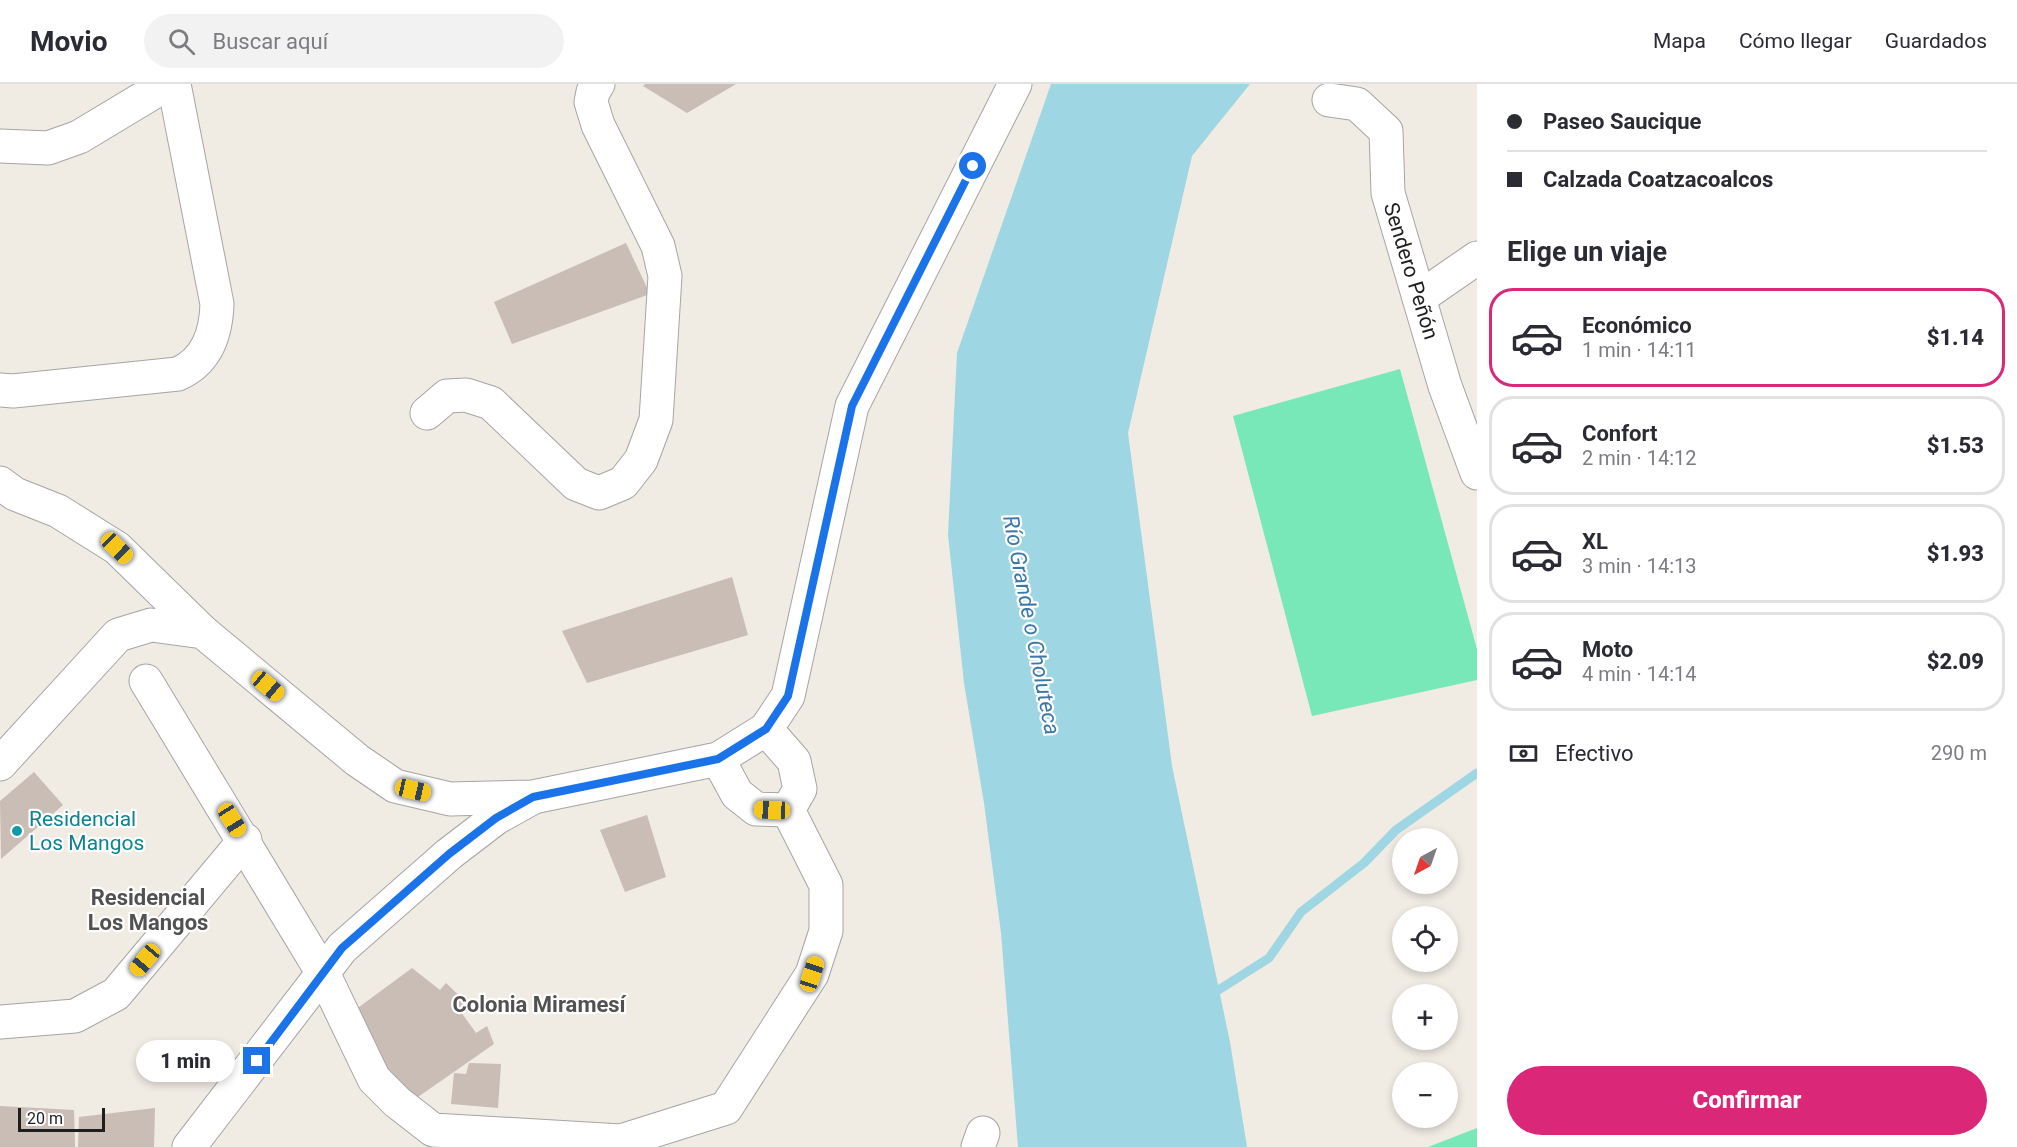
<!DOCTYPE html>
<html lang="es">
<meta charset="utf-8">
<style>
:root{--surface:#fff;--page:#f2f2f3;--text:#2b2b33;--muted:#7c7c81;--line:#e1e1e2;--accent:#db2777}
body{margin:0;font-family:Roboto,sans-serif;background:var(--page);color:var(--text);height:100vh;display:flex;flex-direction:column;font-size:22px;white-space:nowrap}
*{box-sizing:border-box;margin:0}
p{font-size:20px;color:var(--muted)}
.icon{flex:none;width:33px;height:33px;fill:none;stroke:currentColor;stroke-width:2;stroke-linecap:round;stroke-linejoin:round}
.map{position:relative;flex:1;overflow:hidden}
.side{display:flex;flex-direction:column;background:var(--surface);width:540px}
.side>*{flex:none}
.hud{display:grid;align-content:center;height:132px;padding:0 30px;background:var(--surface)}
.needle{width:39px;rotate:220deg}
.fabs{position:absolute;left:1392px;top:744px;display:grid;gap:12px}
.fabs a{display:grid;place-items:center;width:66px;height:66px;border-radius:50%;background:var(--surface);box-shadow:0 3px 9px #0003;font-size:30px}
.scale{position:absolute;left:18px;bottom:15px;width:87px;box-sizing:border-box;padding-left:6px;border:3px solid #1e1e1e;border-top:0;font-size:16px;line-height:21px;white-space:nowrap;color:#1e1e1e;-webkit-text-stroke:4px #fff;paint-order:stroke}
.end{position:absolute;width:27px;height:27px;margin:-14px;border:8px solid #1a73e8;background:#fff;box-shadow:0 0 0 3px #fff}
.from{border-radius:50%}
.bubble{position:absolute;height:42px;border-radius:21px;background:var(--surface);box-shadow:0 3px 9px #0003;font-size:20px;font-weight:800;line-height:42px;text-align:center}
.car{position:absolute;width:18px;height:36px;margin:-18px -9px;border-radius:8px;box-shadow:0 0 4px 2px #0007;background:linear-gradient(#f5c518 24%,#345 0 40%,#f5c518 0 76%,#345 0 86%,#f5c518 0)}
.hud b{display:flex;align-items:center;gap:21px;height:57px;font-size:22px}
.hud b+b{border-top:2px solid var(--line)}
.hud i{width:15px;height:15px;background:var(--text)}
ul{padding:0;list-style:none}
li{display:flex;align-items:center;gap:18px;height:99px;margin:0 12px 9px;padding:0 18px;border:3px solid var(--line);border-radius:24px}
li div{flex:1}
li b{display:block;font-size:22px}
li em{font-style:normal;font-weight:800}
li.active{border-color:var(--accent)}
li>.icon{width:54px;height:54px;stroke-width:1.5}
h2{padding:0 30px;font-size:27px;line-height:72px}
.pay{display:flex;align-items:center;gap:15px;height:66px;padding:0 30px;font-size:22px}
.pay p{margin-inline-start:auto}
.button{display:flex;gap:12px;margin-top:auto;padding:12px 30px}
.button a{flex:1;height:69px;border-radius:36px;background:var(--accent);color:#fff;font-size:24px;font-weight:800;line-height:69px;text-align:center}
header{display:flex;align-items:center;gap:36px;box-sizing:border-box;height:84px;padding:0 30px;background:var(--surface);border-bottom:2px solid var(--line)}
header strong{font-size:28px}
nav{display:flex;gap:33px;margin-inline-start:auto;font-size:21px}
.search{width:420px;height:54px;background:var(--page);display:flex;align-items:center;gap:15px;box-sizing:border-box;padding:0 21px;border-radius:33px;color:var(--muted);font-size:22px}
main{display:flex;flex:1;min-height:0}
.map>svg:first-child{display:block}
.pitch{fill:#79e8b8}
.water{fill:#9fd6e3}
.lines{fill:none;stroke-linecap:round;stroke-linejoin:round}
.stream{stroke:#9fd6e3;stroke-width:9}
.building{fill:#c9bdb6}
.minor-casing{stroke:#a5a5a5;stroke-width:35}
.minor{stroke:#fff;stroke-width:33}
.route{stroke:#1a73e8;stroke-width:8}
.culture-dot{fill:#0f9aa8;stroke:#fff;stroke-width:2}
.labels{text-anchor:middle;stroke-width:4.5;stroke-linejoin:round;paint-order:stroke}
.street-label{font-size:21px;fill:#1e1e1e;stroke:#fff}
.culture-label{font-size:21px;fill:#0d838f;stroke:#fff;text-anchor:start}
.water-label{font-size:22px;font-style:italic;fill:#3b77a7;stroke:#fff}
.neighbourhood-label{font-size:22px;font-weight:bold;fill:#515151;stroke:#fff}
</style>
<header>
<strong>Movio</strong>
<div class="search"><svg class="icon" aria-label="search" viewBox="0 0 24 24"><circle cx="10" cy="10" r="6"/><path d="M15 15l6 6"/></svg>Buscar aquí</div>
<nav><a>Mapa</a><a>Cómo llegar</a><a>Guardados</a></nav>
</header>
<main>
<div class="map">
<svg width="1477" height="1063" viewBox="0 0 1477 1063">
<rect width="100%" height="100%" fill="#f0ebe3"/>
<g class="pitch">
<path d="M1400,285L1477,565V596L1312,632L1233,332Z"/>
<path d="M1477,1044V1063H1428Z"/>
</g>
<path class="water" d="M1051,0H1250L1192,72L1128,349L1172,682L1230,958L1247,1063H1018L1001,849L984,719L964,599L948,451L957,269Z"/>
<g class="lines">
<path class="stream" d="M1209,912L1269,874L1301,828L1364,779L1396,746L1477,689"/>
</g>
<g class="building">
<path d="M645,0H736L687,29L643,2Z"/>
<path d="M626,159L650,210L512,260L494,218Z"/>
<path d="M732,493L748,551L587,599L562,547Z"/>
<path d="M34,688L63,721L1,775L0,717Z"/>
<path d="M647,731L666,793L625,808L600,746Z"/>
<path d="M412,884L440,906L446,899L470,922L461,928L476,949L487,942L494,960L415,1015L383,989L355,926Z"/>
<path d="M469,979L501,980L498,1024L451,1020L454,989L466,990Z"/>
<path d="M0,1022L74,1026L75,1063H0Z"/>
<path d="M155,1024L154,1063H78L79,1033Z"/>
</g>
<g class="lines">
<g class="minor-casing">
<g id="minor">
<path d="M1329,16L1357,20L1386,47L1388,109L1445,302L1477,389"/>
<path d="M0,62L48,64L79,53L167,0"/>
<path d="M1419,214L1477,174"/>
<path d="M0,306L13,307L178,290C207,277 216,250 217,220L174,0"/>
<path d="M427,329L447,312L466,311L491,319L576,400L599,409L623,399L641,376L656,336L665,192L658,162L598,41L591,18L593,8L598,0"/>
<path d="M0,399L15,410L58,427L117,464L203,548"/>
<path d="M146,597L324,891L374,995L397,1018L433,1046L621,1057L726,1024L812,890L826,847V801L788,726L756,725L737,710L718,675"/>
<path d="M766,645L794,677L800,705L788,726"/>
<path d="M0,680L118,551L151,541L203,548L357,676L395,702L450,715L533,713L718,675L766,645L788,612L852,322L1015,0"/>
<path d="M0,938L75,932L116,910L245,756"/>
<path d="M189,1063L342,864L449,770L496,734L532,714"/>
<path d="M978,1063L983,1049"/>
</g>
</g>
<use href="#minor" class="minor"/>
</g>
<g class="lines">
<path class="route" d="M257,977L342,864L449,770L496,734L533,713L718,675L766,645L788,612L852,322L973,82"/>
</g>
<circle class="culture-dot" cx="17" cy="747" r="6"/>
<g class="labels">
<g class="street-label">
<text transform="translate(1411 187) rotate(73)" y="7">Sendero Peñón</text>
</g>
<g class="culture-label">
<text x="29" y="742">Residencial<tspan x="29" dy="24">Los Mangos</tspan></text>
</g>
<g class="water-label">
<text transform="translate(1032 541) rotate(79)" y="8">Río Grande o Choluteca</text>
</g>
<g class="neighbourhood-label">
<text x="148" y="821">Residencial<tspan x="148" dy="25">Los Mangos</tspan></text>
<text x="539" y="928">Colonia Miramesí</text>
</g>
</g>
</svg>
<div class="fabs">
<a><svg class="needle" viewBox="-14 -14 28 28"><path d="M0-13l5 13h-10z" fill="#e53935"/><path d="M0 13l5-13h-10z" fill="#7c7c81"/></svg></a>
<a><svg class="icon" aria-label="locate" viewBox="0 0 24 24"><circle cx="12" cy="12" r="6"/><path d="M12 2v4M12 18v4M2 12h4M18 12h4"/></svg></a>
<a>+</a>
<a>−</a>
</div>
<div class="scale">20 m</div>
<i class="end from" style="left:973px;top:82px"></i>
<i class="end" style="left:257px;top:977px"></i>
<div class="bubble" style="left:136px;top:956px;width:99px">1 min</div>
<i class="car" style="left:117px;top:464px;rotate:134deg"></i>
<i class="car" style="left:268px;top:602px;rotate:130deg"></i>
<i class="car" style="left:413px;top:706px;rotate:103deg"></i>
<i class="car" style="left:772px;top:726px;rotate:272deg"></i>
<i class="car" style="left:232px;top:736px;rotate:148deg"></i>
<i class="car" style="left:145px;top:876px;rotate:220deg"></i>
<i class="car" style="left:812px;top:890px;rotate:18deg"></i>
</div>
<section class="side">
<div class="hud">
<b><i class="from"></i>Paseo Saucique</b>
<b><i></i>Calzada Coatzacoalcos</b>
</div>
<h2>Elige un viaje</h2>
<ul>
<li class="active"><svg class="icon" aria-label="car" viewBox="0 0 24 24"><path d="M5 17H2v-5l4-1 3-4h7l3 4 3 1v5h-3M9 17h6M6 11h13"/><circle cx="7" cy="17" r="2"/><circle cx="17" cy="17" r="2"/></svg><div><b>Económico</b><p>1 min · 14:11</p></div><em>$1.14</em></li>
<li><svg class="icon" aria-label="car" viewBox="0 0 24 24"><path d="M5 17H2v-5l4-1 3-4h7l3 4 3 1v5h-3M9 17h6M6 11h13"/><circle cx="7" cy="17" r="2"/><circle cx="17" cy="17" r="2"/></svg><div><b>Confort</b><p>2 min · 14:12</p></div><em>$1.53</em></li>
<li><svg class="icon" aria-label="car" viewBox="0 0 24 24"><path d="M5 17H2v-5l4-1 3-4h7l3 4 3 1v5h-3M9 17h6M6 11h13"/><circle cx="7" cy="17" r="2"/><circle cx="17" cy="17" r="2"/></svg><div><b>XL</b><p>3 min · 14:13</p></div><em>$1.93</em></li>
<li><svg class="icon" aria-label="car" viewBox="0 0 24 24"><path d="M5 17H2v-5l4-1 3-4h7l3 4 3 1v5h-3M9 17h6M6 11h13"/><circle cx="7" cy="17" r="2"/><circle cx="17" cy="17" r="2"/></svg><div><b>Moto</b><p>4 min · 14:14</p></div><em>$2.09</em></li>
</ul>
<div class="pay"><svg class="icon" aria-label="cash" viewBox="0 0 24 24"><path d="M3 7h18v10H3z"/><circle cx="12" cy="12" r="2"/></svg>Efectivo<p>290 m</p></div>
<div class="button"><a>Confirmar</a></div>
</section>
</main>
